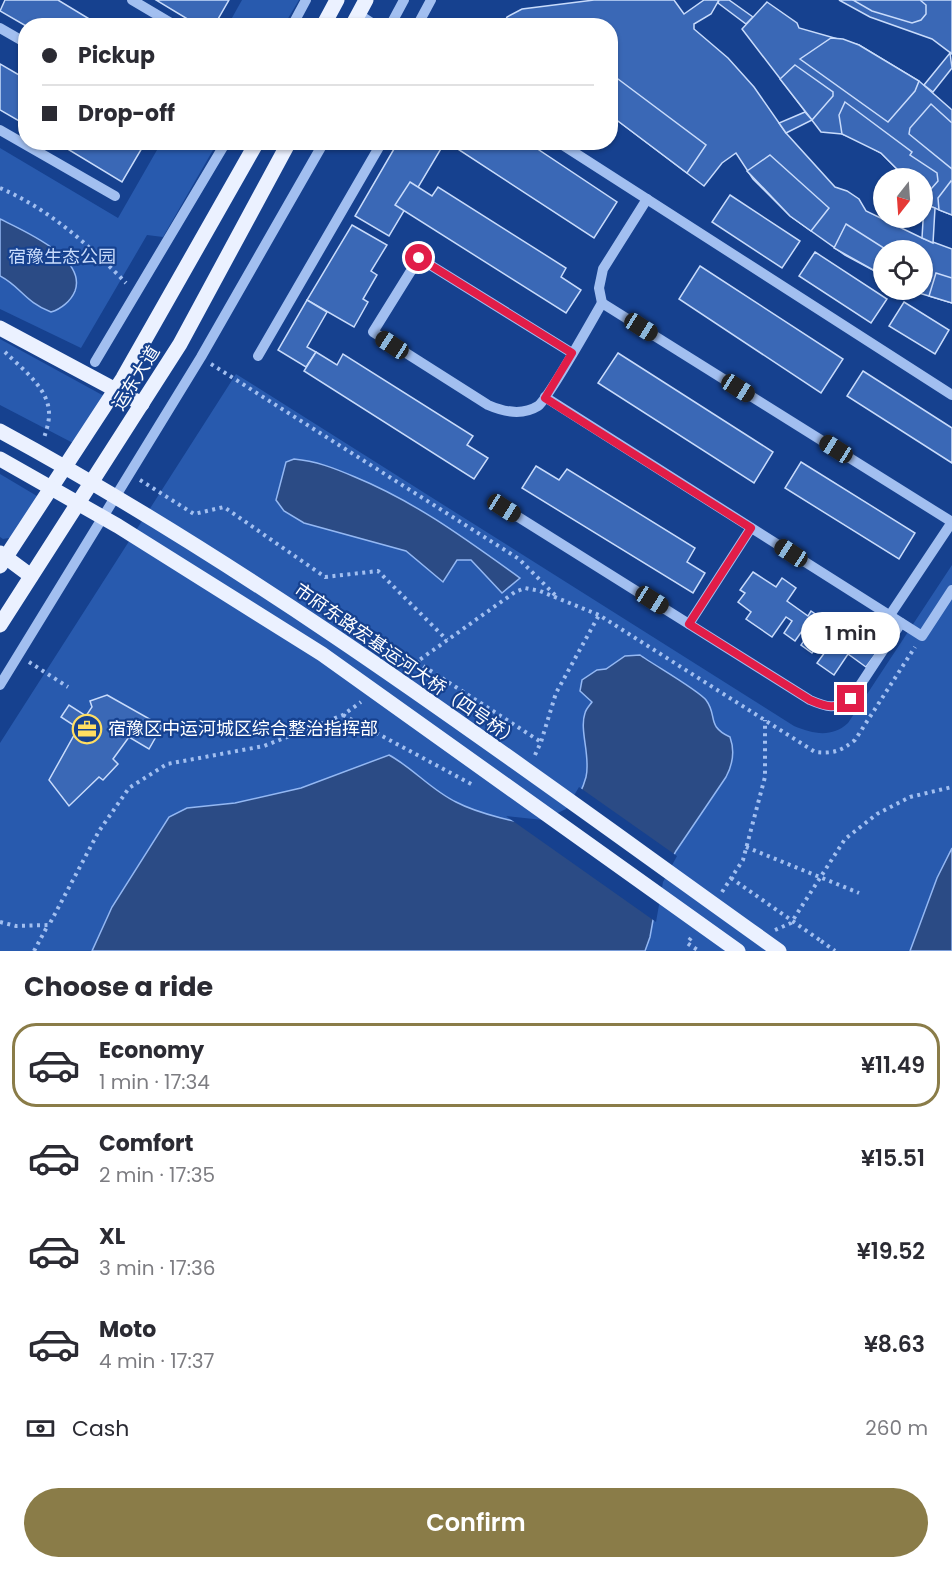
<!DOCTYPE html>
<meta charset="utf-8">
<style>
:root{--surface:#fff;--page:#f7f7f7;--text:#2b2b33;--muted:#7c7c81;--line:#e1e1e2;--accent:#8a7c48}
body{margin:0;font-family:Poppins,"Noto Sans SC",sans-serif;background:var(--page);color:var(--text);height:100vh;display:flex;flex-direction:column;font-size:22px;white-space:nowrap}
*{box-sizing:border-box;margin:0}
p{font-size:20px;color:var(--muted)}
.icon{flex:none;width:33px;height:33px;fill:none;stroke:currentColor;stroke-width:2;stroke-linecap:round;stroke-linejoin:round}
.map{position:relative;height:951px;overflow:hidden}
.panel{display:flex;flex-direction:column;background:var(--surface);flex:1}
.panel>*{flex:none}
.hud{position:absolute;left:18px;top:18px;width:600px;height:132px;border-radius:24px;box-shadow:0 2px 4px #0004;display:grid;align-content:center;height:132px;padding:0 24px;background:var(--surface)}
.needle{width:39px;rotate:197deg}
.buttons{position:absolute;left:873px;top:168px;display:grid;gap:12px}
.buttons a{display:grid;place-items:center;width:60px;height:60px;border-radius:50%;background:var(--surface);box-shadow:0 2px 4px #0004;font-size:30px}
.end{position:absolute;width:27px;height:27px;margin:-14px;border:8px solid #e11d48;background:#fff;box-shadow:0 0 0 3px #fff}
.from{border-radius:50%}
.bubble{position:absolute;height:42px;border-radius:21px;background:var(--surface);box-shadow:0 2px 4px #0004;font-size:20px;font-weight:600;line-height:42px;text-align:center}
.car{position:absolute;width:18px;height:36px;margin:-18px -9px;border-radius:8px;box-shadow:0 0 4px 2px #0007;background:linear-gradient(#222 24%,#8ab4d8 0 40%,#222 0 76%,#8ab4d8 0 86%,#222 0)}
.hud b{display:flex;align-items:center;gap:21px;height:57px;font-size:22px}
.hud b+b{border-top:2px solid var(--line)}
.hud i{width:15px;height:15px;background:var(--text)}
ul{padding:0;list-style:none}
li{display:flex;align-items:center;gap:18px;height:84px;margin:0 12px 9px;padding:0 12px;border:3px solid transparent;border-radius:24px}
li div{flex:1}
li b{display:block;font-size:22px}
li em{font-style:normal;font-weight:600}
li.selected{border-color:var(--accent)}
li>.icon{width:54px;height:54px;stroke-width:1.5}
h2{padding:0 24px;font-size:27px;line-height:72px}
.pay{display:flex;align-items:center;gap:15px;height:66px;padding:0 24px;font-size:22px}
.pay p{margin-inline-start:auto}
.cta{display:flex;gap:12px;margin-top:auto;padding:12px 24px}
.cta a{flex:1;height:69px;border-radius:36px;background:var(--accent);color:#fff;font-size:24px;font-weight:600;line-height:69px;text-align:center}
.map>svg:first-child{display:block}
.green{fill:#285aae}
.water{fill:#2b4b85;stroke:#94b8f3;stroke-width:1.5}
.pier{fill:#16418f}
.building{fill:#3a68b6;stroke:#c8dbfb;stroke-width:1.5}
.lines{fill:none;stroke-linecap:round;stroke-linejoin:round}
.path{stroke:#a2bff0;stroke-width:4;stroke-dasharray:3 4.5;stroke-linecap:butt}
.minor{stroke:#a2bff0;stroke-width:10}
.major{stroke:#ebf1ff;stroke-width:15}
.path-bridge{stroke:#a2bff0;stroke-width:4;stroke-dasharray:3 4.5;stroke-linecap:butt}
.major-bridge{stroke:#ebf1ff;stroke-width:15}
.route{stroke:#e11d48;stroke-width:8}
.labels{text-anchor:middle;stroke-width:4.5;stroke-linejoin:round;paint-order:stroke}
.park-label{font-size:18px;fill:#c8dbfb;stroke:#16418f}
.street-label{font-size:18px;fill:#fff;stroke:#16418f}
.poi-label{font-size:18px;fill:#fff;stroke:#16418f;text-anchor:start}
</style>
<div class="map">
<svg width="952" height="951" viewBox="0 0 952 951">
<rect width="100%" height="100%" fill="#16418f"/>
<g class="green">
<path d="M242,0H299L284,25H228Z"/>
<path d="M161,143H217L163,237L147,235L81,348L0,309V148L118,218Z"/>
<path d="M0,339L104,396L73,443L0,405Z"/>
<path d="M236,374L794,726C813,734 832,738 848,723L952,565V848L937,878L910,951H0V743Z"/>
<path d="M0,474L42,499L20,536L3,539L0,537Z"/>
</g>
<g class="water">
<path d="M0,219C24,231 87,258 75,291C71,301 61,309 51,312C25,302 21,287 0,276Z"/>
<path d="M294,459C316,461 334,468 355,477C416,502 467,540 520,578L502,593L471,560H457L443,582L406,551L304,523L284,511L276,500L286,462Z"/>
<path d="M640,655C654,665 698,690 706,700C718,716 706,726 730,737C735,751 733,764 726,777L676,851L660,881L650,937L645,951H92L112,907L169,817L187,808L235,803L301,788L389,755C413,768 431,790 456,802C473,811 527,828 545,823C567,816 580,799 586,777C591,757 579,730 585,713C586,709 590,705 592,702L580,691L582,680L597,670L606,669L625,656Z"/>
<path d="M952,848V951H910L937,878Z"/>
</g>
<path class="pier" d="M579,787L677,856L663,882L656,922L506,816L543,820L566,809Z"/>
<g class="building">
<path d="M5,0H58L101,26H26L0,11Z"/>
<path d="M156,0H229L214,26H199Z"/>
<path d="M594,0H674L684,14L704,0H719L711,14L694,24V29L728,58L754,87L786,133L835,187L847,191L859,199L866,211L922,238L952,249V303L909,290H922V250H884V276L845,255L790,216L753,179L736,153L722,163L704,186L610,115V26H503L507,17L522,9Z"/>
<path d="M719,0H729L753,17L746,24L718,3Z"/>
<path d="M839,0H952V54L932,39L870,17Z"/>
<path d="M853,0H920L926,5V14L921,20L912,23L872,11Z"/>
<path d="M767,2L797,23L799,28L859,45L919,81L952,110V215L922,203V178H906L881,153L858,140L842,134L821,132L742,29Z"/>
<path d="M831,38L843,39L859,45L919,81L915,91L888,122L800,59Z"/>
<path d="M950,53L952,68L933,92L924,85Z"/>
<path d="M0,64L26,79V125L0,110Z"/>
<path d="M795,65L833,92V96L812,120L780,79Z"/>
<path d="M610,73L706,145L687,173L610,115Z"/>
<path d="M845,102L912,152L910,155L937,173L938,181L924,197V204L922,178H906L881,153L842,134L839,115Z"/>
<path d="M931,104L952,123V169L909,134L910,128Z"/>
<path d="M805,112L812,120L786,133L779,123Z"/>
<path d="M56,142H133L142,148L122,182Z"/>
<path d="M398,142H445L389,236L355,216Z"/>
<path d="M447,142H527L617,202L594,238Z"/>
<path d="M770,155L829,208L811,231L790,216L747,171Z"/>
<path d="M951,181L952,182V215L939,210L938,198Z"/>
<path d="M410,182L432,196L438,187L566,268L561,277L581,290L566,313L395,205Z"/>
<path d="M730,195L800,241L782,268L712,222Z"/>
<path d="M924,204L935,208L933,243L922,238Z"/>
<path d="M846,224L887,250H884V276L834,248Z"/>
<path d="M352,225L387,245L371,271L377,275L363,299L368,302L354,327L307,300Z"/>
<path d="M815,252L887,299L871,323L799,276Z"/>
<path d="M700,266L843,359L821,393L679,299Z"/>
<path d="M936,273L952,278V303L929,296Z"/>
<path d="M307,300L327,312L307,347L316,352L306,367L278,350Z"/>
<path d="M904,302L949,330L935,354L889,326Z"/>
<path d="M316,352L337,365L343,354L473,436L467,445L488,458L474,479L304,371Z"/>
<path d="M618,353L773,452L754,483L598,383Z"/>
<path d="M863,371L952,428V463L847,396Z"/>
<path d="M801,462L915,533L899,559L785,488Z"/>
<path d="M536,466L559,480L567,469L695,548L687,562L705,573L693,593L522,488Z"/>
<path d="M753,572L776,587L782,578L796,588L787,601L808,616L811,611L839,630L847,618L863,629L857,638L877,652L866,667L848,654L834,675L817,663L828,648L820,642L812,653L801,645L808,635L802,631L795,641L784,633L792,621L786,617L772,637L746,619L751,612L738,602L745,593L740,590Z"/>
<path d="M107,695L162,726L149,749L129,737L113,759L118,764L103,780L99,777L69,806L49,780L78,728L61,717L69,705L86,716L92,707L90,701Z"/>
</g>
<g class="lines">
<g class="path">
<path d="M0,188C49,209 89,245 126,283"/>
<path d="M5,352C22,369 50,389 49,415C49,423 46,431 44,438"/>
<path d="M211,364L519,559L555,595"/>
<path d="M140,480L194,514L224,507L325,577L378,571L447,640"/>
<path d="M29,662L68,687"/>
<path d="M417,662L541,742"/>
<path d="M408,668L515,592L525,588L540,591L599,615L815,752C833,754 841,751 855,740L915,647"/>
<path d="M343,715L473,785"/>
<path d="M535,755L541,742L556,693L599,615"/>
<path d="M746,847L859,893"/>
<path d="M722,892L743,860L765,777V720"/>
<path d="M0,922L16,926L49,925L99,831L129,788L167,764L264,746L343,715L361,702"/>
<path d="M775,930L791,923L845,839L877,814L910,797L952,787"/>
<path d="M691,938L687,943L699,951"/>
<path d="M821,941L835,951"/>
<path d="M34,951L48,925"/>
</g>
<g class="minor">
<path d="M132,0L176,26"/>
<path d="M358,14L376,26"/>
<path d="M292,26L306,0"/>
<path d="M390,26L404,0"/>
<path d="M417,26L431,0"/>
<path d="M0,28L26,43"/>
<path d="M0,130L115,196"/>
<path d="M558,142L952,395"/>
<path d="M602,303L599,288L603,269L647,199"/>
<path d="M572,353L419,258L373,332L488,405C504,412 522,416 538,406C549,398 592,320 602,303L952,522"/>
<path d="M258,356L382,142"/>
<path d="M95,362L226,142"/>
<path d="M545,397L922,636L952,590"/>
<path d="M504,508L810,700C826,707 836,710 851,699L901,623"/>
<path d="M890,615L952,522"/>
<path d="M689,624L751,528"/>
<path d="M0,685L201,357L324,142"/>
</g>
<g class="major">
<path d="M323,26L337,0"/>
<path d="M352,26L366,0"/>
<path d="M0,328L142,404"/>
<path d="M0,553L31,576"/>
<path d="M0,566L123,378L257,142"/>
<path d="M0,625L180,344L289,142"/>
</g>
<path class="path-bridge" d="M731,878L821,941"/>
<g class="major-bridge">
<path d="M0,431C275,580 525,770 779,951"/>
<path d="M0,459L118,526L322,654L738,951"/>
</g>
</g>
<g class="lines">
<path class="route" d="M419,258L572,353L545,398L751,528L689,624L810,700C826,707 836,710 851,699"/>
</g>
<defs>
<g id="office-ring" transform="scale(1.5)"><circle r="9.5" fill="#16418f" stroke="#ffde61" stroke-width="1.5"/><path d="M-6-3h4V-5.5h4V-3h4V5H-6ZM-1-4.5V-3h2v-1.5ZM-6 0V1H6V0Z" fill="#ffde61"/></g>
</defs>
<g fill-rule="evenodd">
<use href="#office-ring" x="87" y="729"/>
</g>
<g class="labels">
<g class="park-label">
<text x="62" y="263">宿豫生态公园</text>
</g>
<g class="street-label">
<text transform="translate(136 378) rotate(-58)" y="6">运东大道</text>
<text transform="translate(407 665) rotate(35)" y="6">市府东路宏基运河大桥（四号桥）</text>
</g>
<g class="poi-label">
<text x="108" y="735">宿豫区中运河城区综合整治指挥部</text>
</g>
</g>
</svg>
<div class="buttons">
<a><svg class="needle" viewBox="-14 -14 28 28"><path d="M0-13l5 13h-10z" fill="#e53935"/><path d="M0 13l5-13h-10z" fill="#7c7c81"/></svg></a>
<a><svg class="icon" aria-label="locate" viewBox="0 0 24 24"><circle cx="12" cy="12" r="6"/><path d="M12 2v4M12 18v4M2 12h4M18 12h4"/></svg></a>
</div>
<i class="end from" style="left:419px;top:258px"></i>
<i class="end" style="left:851px;top:699px"></i>
<div class="bubble" style="left:801px;top:612px;width:99px">1 min</div>
<i class="car" style="left:641px;top:327px;rotate:122deg"></i>
<i class="car" style="left:392px;top:345px;rotate:303deg"></i>
<i class="car" style="left:738px;top:388px;rotate:122deg"></i>
<i class="car" style="left:836px;top:449px;rotate:302deg"></i>
<i class="car" style="left:504px;top:508px;rotate:122deg"></i>
<i class="car" style="left:791px;top:553px;rotate:303deg"></i>
<i class="car" style="left:652px;top:600px;rotate:122deg"></i>
<div class="hud">
<b><i class="from"></i>Pickup</b>
<b><i></i>Drop-off</b>
</div>
</div>
<section class="panel">
<h2>Choose a ride</h2>
<ul>
<li class="selected"><svg class="icon" aria-label="car" viewBox="0 0 24 24"><path d="M5 17H2v-5l4-1 3-4h7l3 4 3 1v5h-3M9 17h6M6 11h13"/><circle cx="7" cy="17" r="2"/><circle cx="17" cy="17" r="2"/></svg><div><b>Economy</b><p>1 min · 17:34</p></div><em>¥11.49</em></li>
<li><svg class="icon" aria-label="car" viewBox="0 0 24 24"><path d="M5 17H2v-5l4-1 3-4h7l3 4 3 1v5h-3M9 17h6M6 11h13"/><circle cx="7" cy="17" r="2"/><circle cx="17" cy="17" r="2"/></svg><div><b>Comfort</b><p>2 min · 17:35</p></div><em>¥15.51</em></li>
<li><svg class="icon" aria-label="car" viewBox="0 0 24 24"><path d="M5 17H2v-5l4-1 3-4h7l3 4 3 1v5h-3M9 17h6M6 11h13"/><circle cx="7" cy="17" r="2"/><circle cx="17" cy="17" r="2"/></svg><div><b>XL</b><p>3 min · 17:36</p></div><em>¥19.52</em></li>
<li><svg class="icon" aria-label="car" viewBox="0 0 24 24"><path d="M5 17H2v-5l4-1 3-4h7l3 4 3 1v5h-3M9 17h6M6 11h13"/><circle cx="7" cy="17" r="2"/><circle cx="17" cy="17" r="2"/></svg><div><b>Moto</b><p>4 min · 17:37</p></div><em>¥8.63</em></li>
</ul>
<div class="pay"><svg class="icon" aria-label="cash" viewBox="0 0 24 24"><path d="M3 7h18v10H3z"/><circle cx="12" cy="12" r="2"/></svg>Cash<p>260 m</p></div>
<div class="cta"><a>Confirm</a></div>
</section>
